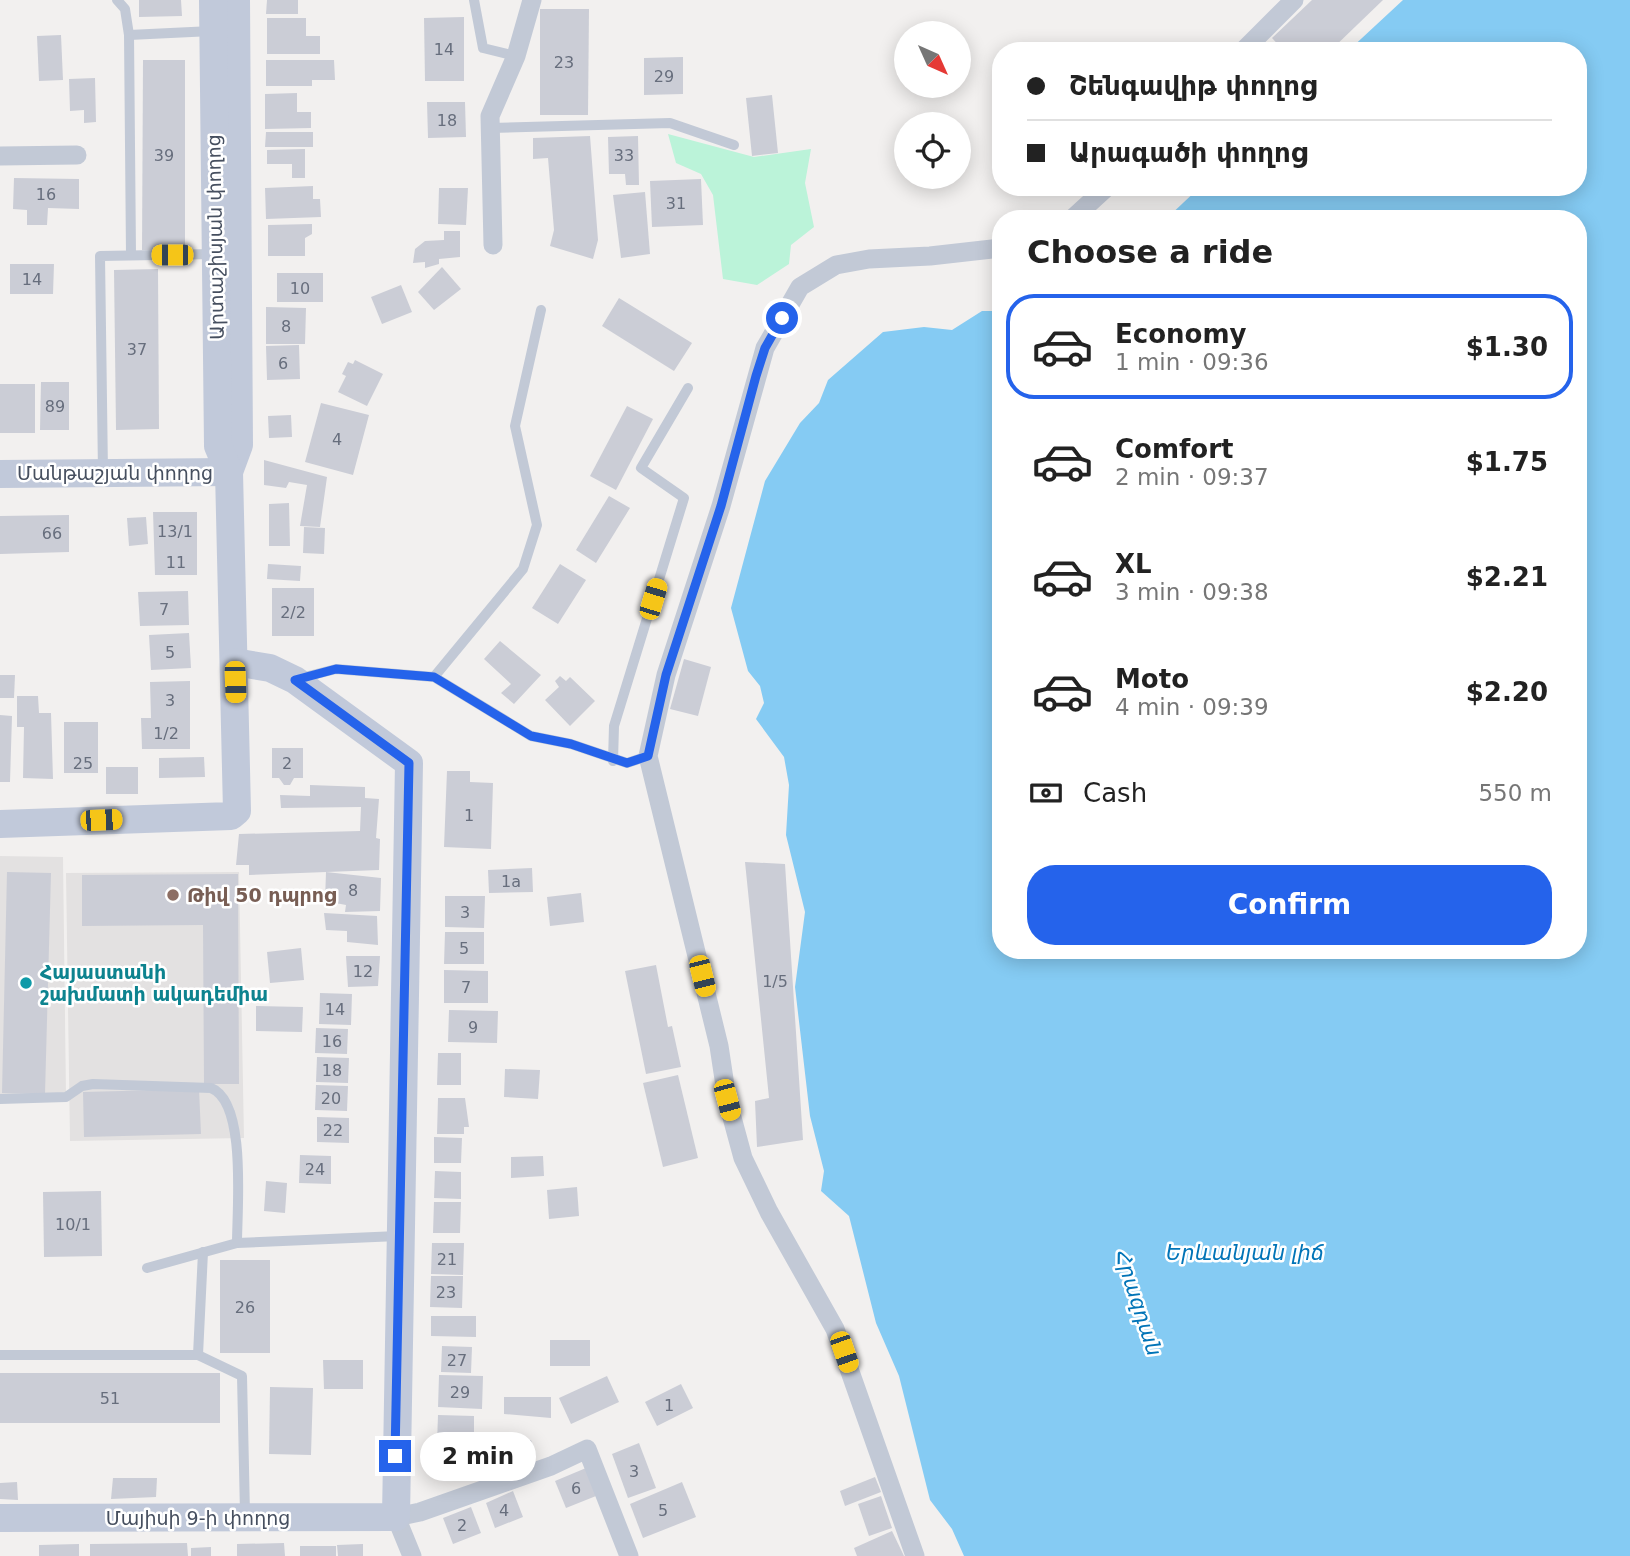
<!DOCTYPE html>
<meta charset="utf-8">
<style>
:root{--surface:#fff;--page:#f2f2f2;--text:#222;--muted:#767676;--line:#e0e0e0;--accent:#2563eb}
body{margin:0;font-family:"DejaVu Sans","Noto Sans Armenian",sans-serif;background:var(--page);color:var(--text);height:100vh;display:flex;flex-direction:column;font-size:26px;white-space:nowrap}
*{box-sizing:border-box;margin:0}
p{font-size:23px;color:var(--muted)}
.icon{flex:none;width:38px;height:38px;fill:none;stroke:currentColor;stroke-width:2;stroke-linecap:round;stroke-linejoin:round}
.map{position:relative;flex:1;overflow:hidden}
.sheet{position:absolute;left:992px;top:210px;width:595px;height:749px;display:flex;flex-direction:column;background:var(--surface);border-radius:28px;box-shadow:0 4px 18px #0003}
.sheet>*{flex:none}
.hud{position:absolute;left:992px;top:42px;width:595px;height:154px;border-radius:28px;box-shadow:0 4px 18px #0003;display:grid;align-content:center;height:154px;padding:0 35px;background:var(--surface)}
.needle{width:46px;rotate:135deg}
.buttons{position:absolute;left:894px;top:21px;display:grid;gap:14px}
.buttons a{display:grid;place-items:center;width:77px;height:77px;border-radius:50%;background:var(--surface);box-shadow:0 4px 18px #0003;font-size:35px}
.end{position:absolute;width:32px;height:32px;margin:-16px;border:9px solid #2563eb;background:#fff;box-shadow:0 0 0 4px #fff}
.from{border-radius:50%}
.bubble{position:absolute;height:49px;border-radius:24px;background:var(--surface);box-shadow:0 4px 18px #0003;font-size:23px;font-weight:700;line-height:49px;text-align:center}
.car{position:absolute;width:21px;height:42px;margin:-21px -10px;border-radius:9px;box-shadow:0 0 5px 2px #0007;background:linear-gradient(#f5c518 24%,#345 0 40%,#f5c518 0 76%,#345 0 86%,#f5c518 0)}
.hud b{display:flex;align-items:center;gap:24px;height:66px;font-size:26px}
.hud b+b{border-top:2px solid var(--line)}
.hud i{width:18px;height:18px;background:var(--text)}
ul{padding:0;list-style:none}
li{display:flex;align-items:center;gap:21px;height:105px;margin:0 14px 10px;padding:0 21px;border:4px solid transparent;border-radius:28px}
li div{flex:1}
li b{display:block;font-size:26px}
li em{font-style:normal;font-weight:700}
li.current{border-color:var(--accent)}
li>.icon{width:63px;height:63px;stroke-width:1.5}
h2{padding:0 35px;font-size:32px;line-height:84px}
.pay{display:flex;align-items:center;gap:18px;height:77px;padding:0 35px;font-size:26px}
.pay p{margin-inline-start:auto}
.action{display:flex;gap:14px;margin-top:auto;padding:14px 35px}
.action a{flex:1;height:80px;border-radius:28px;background:var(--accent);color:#fff;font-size:28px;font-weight:700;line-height:80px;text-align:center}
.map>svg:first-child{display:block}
.education{fill:#e3e1e1}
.green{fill:#bbf3d9}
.water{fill:#85cbf3}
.building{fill:#cbcdd6}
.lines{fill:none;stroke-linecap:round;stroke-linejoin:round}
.lane{stroke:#c2c9d6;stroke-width:10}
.street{stroke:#c2c9d6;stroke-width:19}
.secondary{stroke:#c1c9da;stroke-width:28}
.route{stroke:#2563eb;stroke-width:9}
.education-dot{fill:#8d6e63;stroke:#fff;stroke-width:2.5}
.culture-dot{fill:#0f9aa8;stroke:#fff;stroke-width:2.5}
.labels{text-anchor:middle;stroke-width:5;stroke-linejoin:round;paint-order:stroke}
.number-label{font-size:16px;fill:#676e7d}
.street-label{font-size:19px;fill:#464f5f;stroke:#fff}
.education-label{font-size:19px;font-weight:bold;fill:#785e54;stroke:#fff;text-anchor:start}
.culture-label{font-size:19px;font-weight:bold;fill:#0d838f;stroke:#fff;text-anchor:start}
.water-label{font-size:21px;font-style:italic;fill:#0174b7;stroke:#fff}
</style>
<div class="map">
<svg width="1630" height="1556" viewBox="0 0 1630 1556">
<rect width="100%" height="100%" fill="#f2f0ef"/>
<g class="education">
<path d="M0,856L63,857L66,1095L0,1096Z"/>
<path d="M239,872L244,1138L70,1141L66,873Z"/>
</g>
<path class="green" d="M668,134L754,157L811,149L805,183L814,227L791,245L789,264L757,285L723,279L713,195L701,174L676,163Z"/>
<path class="water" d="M1403,0H1630V1556H964L952,1529L930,1500L899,1376L876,1323L849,1216L821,1191L824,1171L810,1116L795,987L805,912L786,835L789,785L784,757L756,719L764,703L760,686L748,671L731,608L765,481L800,423L819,403L828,380L883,332L924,327L952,330L982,311H1001V950H1578V219H1166L1200,187H1578V51H1348Z"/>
<g class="building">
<path d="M139,0H181L182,16L139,17Z"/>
<path d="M267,0H298V14H266Z"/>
<path d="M1312,0H1383L1330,51H1284L1272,38Z"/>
<path d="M540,9H589L588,115H540Z"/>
<path d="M464,17V81H425L424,18Z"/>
<path d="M267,18H306V36H320V54H267Z"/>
<path d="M61,35L63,80L39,81L37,36Z"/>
<path d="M683,57V94L644,95V58Z"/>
<path d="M143,60H185V250H142Z"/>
<path d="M266,60H334L335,80H312V86H266Z"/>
<path d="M95,78L96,122L84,123V110L70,111L69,79Z"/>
<path d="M297,93V112H311V128L265,129V94Z"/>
<path d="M772,95L778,153L752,156L746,98Z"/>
<path d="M427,102H465L466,137L428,138Z"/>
<path d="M266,132H313V147H265Z"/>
<path d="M590,136L598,240L593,259L550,246L554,230L548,158L533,159V138Z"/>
<path d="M638,136L639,185H626L625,174H609L608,137Z"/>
<path d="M305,149V178H292V164H267V150Z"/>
<path d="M14,178L79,179V209L48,208L47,225H27V210L13,209Z"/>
<path d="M701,179L703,225L652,227L650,181Z"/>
<path d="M313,186V199H320L321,217L266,219L265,188Z"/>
<path d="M439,188H468L466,225L438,224Z"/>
<path d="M645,192L650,254L621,258L613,195Z"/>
<path d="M312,224V234L305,238V256H268V225Z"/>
<path d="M444,231H460V257L439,259V264L425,268V262L413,263L415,249L425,241L444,240Z"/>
<path d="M10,264H54L53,294H10Z"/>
<path d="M442,267L461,289L434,310L418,292Z"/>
<path d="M158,269L159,429L116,430L114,270Z"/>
<rect x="277" y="273" width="46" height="29"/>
<path d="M401,285L412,312L382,324L371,297Z"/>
<path d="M619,298L692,343L674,371L602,326Z"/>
<path d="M266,307L306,308L305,344H266Z"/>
<path d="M299,345L300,379L267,380L266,346Z"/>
<path d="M355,360L383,374L367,406L338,392L346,376L342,374L348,362L353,364Z"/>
<path d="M41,382H69V430H40Z"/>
<rect x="0" y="384" width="35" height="49"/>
<path d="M321,403L369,415L353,475L305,462Z"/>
<path d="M627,406L653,419L616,490L590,476Z"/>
<path d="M291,415L292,437L269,438L268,416Z"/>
<path d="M264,460L327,477L320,527L300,526L307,485L289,482L286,488L264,485Z"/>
<path d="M609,496L630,508L596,563L576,550Z"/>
<path d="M289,503L290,546H269V504Z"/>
<path d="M153,512H197V575H155Z"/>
<path d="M69,515V552L0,554V516Z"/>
<path d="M146,517L148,544L129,546L127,518Z"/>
<path d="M304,527L325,528L324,554L303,553Z"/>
<path d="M268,564L301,566L300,581L267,579Z"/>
<path d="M560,564L586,580L558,624L532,608Z"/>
<rect x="272" y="588" width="42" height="48"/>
<path d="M188,591L189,625L140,626L138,592Z"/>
<path d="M189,633L191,668L151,670L149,635Z"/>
<path d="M500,641L541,675L514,704L501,693L511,684L484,659Z"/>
<path d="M684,659L711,667L698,716L670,709Z"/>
<path d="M0,675H15L14,698H0Z"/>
<path d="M560,676L566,681L570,677L595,701L570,726L545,700L559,687L555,681Z"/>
<path d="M190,681V749H142L141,718H151L150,682Z"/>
<path d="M17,696H38L39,713H51L53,779L23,778L24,727H17Z"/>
<path d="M0,715L12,716L10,782H0Z"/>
<rect x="64" y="722" width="34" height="51"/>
<path d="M272,748H303V778H294L290,785H284L279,778H272Z"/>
<path d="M204,757L205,777L159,778V758Z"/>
<rect x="106" y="767" width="32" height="27"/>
<path d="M447,771H470V782L493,783L491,849L444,847Z"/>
<path d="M310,785L365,787V798L379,799L376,838L380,839L379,870L249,875V865H236L239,834L360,831L361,807L281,808L280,795L310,796Z"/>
<path d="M745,862L785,864L803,1140L757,1147L755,1101L769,1098Z"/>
<path d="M532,868L533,892L489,893L488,870Z"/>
<path d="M7,872L51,873L45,1094L2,1093Z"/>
<path d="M326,872L381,878L380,911L345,912L346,905L325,901Z"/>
<path d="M238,874L239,1084H204L203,925L82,926V875Z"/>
<path d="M581,893L584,922L550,926L547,897Z"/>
<path d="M445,896H485L484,928L445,927Z"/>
<path d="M324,913L377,916L378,945L347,942V931L326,930Z"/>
<path d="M445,932H484V964H444Z"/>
<path d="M301,948L304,980L270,983L267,952Z"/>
<path d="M346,956H380L378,986L348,987Z"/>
<path d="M656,965L668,1027L672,1026L681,1067L646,1074L625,971Z"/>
<path d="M444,970L488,971V1003H444Z"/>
<path d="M320,993L352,994L351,1025L319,1024Z"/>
<path d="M256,1006L303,1007L302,1032L256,1031Z"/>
<path d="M449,1010L498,1011L497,1043L448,1042Z"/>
<path d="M316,1028L348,1029L347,1054L315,1053Z"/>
<path d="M438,1053H461V1085H437Z"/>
<path d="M317,1057L349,1058L348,1083L316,1082Z"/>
<path d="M505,1069L540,1070L538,1099L504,1097Z"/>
<path d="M678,1075L698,1158L663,1167L643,1083Z"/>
<path d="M316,1085L348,1086L347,1111L315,1110Z"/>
<path d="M199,1089L201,1134L84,1137L83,1092Z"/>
<path d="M438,1098H465L469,1127H464V1134H437Z"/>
<path d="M317,1117L349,1118V1143L317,1142Z"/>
<path d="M434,1137L462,1138L461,1163H434Z"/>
<path d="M300,1155L331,1156V1184L299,1183Z"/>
<path d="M543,1156L544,1176L511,1178V1157Z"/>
<path d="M435,1171L461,1172V1199L434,1198Z"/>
<path d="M266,1181L287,1183L285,1213L264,1211Z"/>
<path d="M577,1187L579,1216L549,1219L547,1190Z"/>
<path d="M101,1191L102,1256L44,1257L43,1192Z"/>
<path d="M434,1202H461L460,1233H433Z"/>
<path d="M432,1243H464L463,1275L431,1274Z"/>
<rect x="220" y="1260" width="50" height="93"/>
<path d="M431,1276H463L462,1308L430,1307Z"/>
<path d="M431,1316H476V1337L431,1336Z"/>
<rect x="550" y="1340" width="40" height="26"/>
<path d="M442,1346L472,1347L471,1373L441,1372Z"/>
<path d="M323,1360H363V1389H324Z"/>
<rect x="0" y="1373" width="220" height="50"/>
<path d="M439,1375L483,1376L482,1409L438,1407Z"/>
<path d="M607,1376L619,1402L571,1424L559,1398Z"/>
<path d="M681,1384L693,1408L657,1426L645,1402Z"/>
<path d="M270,1387L313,1388L311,1455L269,1454Z"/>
<path d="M504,1397H551V1418L504,1414Z"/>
<path d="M438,1415L474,1416V1445L437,1444Z"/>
<path d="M511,1439L513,1446L531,1440L536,1456L501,1468L492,1446Z"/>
<path d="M639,1443L656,1488L628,1498L612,1454Z"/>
<path d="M479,1448L481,1475L438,1480L435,1453Z"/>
<path d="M586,1468L596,1496L566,1508L555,1481Z"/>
<path d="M875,1477L881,1492L845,1506L840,1491Z"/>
<path d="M113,1478H157L156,1497L111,1499Z"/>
<path d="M17,1482L18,1500L0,1499V1483Z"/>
<path d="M682,1482L696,1517L643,1538L630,1504Z"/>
<path d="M513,1491L523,1517L495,1528L486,1503Z"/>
<path d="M881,1496L892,1528L869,1536L858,1504Z"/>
<path d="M471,1507L481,1533L453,1544L443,1518Z"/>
<path d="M892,1531L904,1556H857L854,1548Z"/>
<path d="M187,1543L188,1556H90V1544Z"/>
<path d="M284,1543L285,1556H237V1544Z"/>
<path d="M79,1544V1556H39V1545Z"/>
<path d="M363,1544V1556H338L337,1545Z"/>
<rect x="300" y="1546" width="36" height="10"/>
<path d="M211,1547V1556H191V1548Z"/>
</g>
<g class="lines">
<g class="lane">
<path d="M117,0L125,9L129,35L131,255"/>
<path d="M474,0L483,48L516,56"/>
<path d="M129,35L212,31"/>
<path d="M490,128L670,123L734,145"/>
<path d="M103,473L100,256L215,254"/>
<path d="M434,677L523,569L537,525L515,426L541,310"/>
<path d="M301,678L336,669L434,677L531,736L571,744L627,763L648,756"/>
<path d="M613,761L614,726L684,498L641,468L688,388"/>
<path d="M0,1099L66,1097L82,1086L93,1084L211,1088C247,1102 237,1208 237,1243"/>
<path d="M147,1268L237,1243L398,1236"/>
<path d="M0,1355H198L242,1376L245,1514"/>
<path d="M198,1355L203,1252"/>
</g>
<g class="street">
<path d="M1243,51L1294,0"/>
<path d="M0,156L77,155"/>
<path d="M1072,219L1107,187"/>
<path d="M493,245L490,116L516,56L532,0"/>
<path d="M412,1556L396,1517L420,1512L551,1466L587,1449L629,1556"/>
<path d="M915,1556L835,1329L769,1212L743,1158L727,1099L719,1046L648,756L666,675L721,506L765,348L800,287L836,265L869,259L930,256L1001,248"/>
</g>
<g class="secondary">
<path d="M229,472L239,445L236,0"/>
<path d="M0,474L229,472"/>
<path d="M0,824L231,816L237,811L229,472L218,446L213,0"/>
<path d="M0,1518L396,1517L409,763L295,680L270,668L234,662"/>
</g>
</g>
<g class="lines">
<path class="route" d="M395,1456L409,763L295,680L336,669L434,677L531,736L571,744L627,763L648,756L666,675L721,506L756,376L765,348L782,318"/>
</g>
<circle class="education-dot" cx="173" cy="895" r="7"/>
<circle class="culture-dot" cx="26" cy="983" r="7"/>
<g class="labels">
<g class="number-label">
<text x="444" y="55">14</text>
<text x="564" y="68">23</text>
<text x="664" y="82">29</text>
<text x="447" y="126">18</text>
<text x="164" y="161">39</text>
<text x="624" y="161">33</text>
<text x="46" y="200">16</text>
<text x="676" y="209">31</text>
<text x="32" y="285">14</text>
<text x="300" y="294">10</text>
<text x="286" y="332">8</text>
<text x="137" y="355">37</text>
<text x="283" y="369">6</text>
<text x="55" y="412">89</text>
<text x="337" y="445">4</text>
<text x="175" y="537">13/1</text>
<text x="52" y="539">66</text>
<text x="176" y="568">11</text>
<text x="164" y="615">7</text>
<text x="293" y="618">2/2</text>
<text x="170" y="658">5</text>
<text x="170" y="706">3</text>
<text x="166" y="739">1/2</text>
<text x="83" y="769">25</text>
<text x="287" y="769">2</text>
<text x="469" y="821">1</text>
<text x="511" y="887">1a</text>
<text x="353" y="896">8</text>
<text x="465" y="918">3</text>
<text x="464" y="954">5</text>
<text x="363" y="977">12</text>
<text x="775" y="987">1/5</text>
<text x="466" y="993">7</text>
<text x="335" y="1015">14</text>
<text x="473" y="1033">9</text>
<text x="332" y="1047">16</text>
<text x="332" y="1076">18</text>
<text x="331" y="1104">20</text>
<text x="333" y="1136">22</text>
<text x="315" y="1175">24</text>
<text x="73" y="1230">10/1</text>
<text x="447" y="1265">21</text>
<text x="446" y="1298">23</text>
<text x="245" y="1313">26</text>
<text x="457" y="1366">27</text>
<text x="460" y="1398">29</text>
<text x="110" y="1404">51</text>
<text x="669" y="1411">1</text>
<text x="634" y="1477">3</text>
<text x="576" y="1494">6</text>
<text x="504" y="1516">4</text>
<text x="663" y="1516">5</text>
<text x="462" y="1531">2</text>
</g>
<g class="street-label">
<text transform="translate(215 237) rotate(-91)" y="7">Արտաշիսյան փողոց</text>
<text x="115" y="480">Մանթաշյան փողոց</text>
<text x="198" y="1525">Մայիսի 9-ի փողոց</text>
</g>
<g class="education-label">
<text x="187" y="902">Թիվ 50 դպրոց</text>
</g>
<g class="culture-label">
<text x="40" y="979">Հայաստանի<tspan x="40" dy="22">շախմատի ակադեմիա</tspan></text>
</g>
<g class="water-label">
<text x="1245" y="1260">Երևանյան լիճ</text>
<text transform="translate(1138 1303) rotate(72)" y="7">Հրազդան</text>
</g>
</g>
</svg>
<div class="buttons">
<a><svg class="needle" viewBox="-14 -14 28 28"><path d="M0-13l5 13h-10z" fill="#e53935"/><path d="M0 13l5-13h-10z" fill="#767676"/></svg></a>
<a><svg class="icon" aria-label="locate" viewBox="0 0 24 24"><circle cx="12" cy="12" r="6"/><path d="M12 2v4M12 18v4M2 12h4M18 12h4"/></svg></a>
</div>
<i class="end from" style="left:782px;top:318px"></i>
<i class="end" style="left:395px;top:1456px"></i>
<div class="bubble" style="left:420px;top:1432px;width:116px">2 min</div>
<i class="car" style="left:172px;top:255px;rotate:270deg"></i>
<i class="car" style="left:653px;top:599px;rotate:17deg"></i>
<i class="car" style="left:235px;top:682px;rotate:178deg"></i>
<i class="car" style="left:101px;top:820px;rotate:88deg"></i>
<i class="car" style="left:702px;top:976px;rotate:166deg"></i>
<i class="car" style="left:727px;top:1100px;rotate:165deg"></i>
<i class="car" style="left:844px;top:1352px;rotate:161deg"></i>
<div class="hud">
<b><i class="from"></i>Շենգավիթ փողոց</b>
<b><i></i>Արագածի փողոց</b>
</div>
<section class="sheet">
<h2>Choose a ride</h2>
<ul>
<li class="current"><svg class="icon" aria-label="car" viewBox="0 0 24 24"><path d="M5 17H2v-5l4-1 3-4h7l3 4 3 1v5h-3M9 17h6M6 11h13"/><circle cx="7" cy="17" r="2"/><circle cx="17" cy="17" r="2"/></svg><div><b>Economy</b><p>1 min · 09:36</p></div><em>$1.30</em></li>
<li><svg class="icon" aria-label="car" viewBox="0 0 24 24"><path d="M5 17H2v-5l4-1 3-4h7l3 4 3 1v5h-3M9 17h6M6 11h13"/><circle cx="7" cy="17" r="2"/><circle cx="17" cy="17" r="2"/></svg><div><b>Comfort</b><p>2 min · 09:37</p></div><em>$1.75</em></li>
<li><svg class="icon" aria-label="car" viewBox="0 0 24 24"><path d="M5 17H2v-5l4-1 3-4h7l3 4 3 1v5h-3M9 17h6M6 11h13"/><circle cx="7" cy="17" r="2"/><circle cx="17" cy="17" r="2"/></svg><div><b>XL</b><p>3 min · 09:38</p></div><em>$2.21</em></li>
<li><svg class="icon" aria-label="car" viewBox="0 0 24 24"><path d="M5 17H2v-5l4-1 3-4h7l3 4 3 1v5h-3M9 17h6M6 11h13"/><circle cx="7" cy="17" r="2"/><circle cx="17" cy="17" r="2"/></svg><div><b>Moto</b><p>4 min · 09:39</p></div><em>$2.20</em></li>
</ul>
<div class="pay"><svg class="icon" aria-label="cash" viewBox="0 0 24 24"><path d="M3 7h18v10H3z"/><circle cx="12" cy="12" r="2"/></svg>Cash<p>550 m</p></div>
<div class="action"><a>Confirm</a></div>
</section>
</div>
